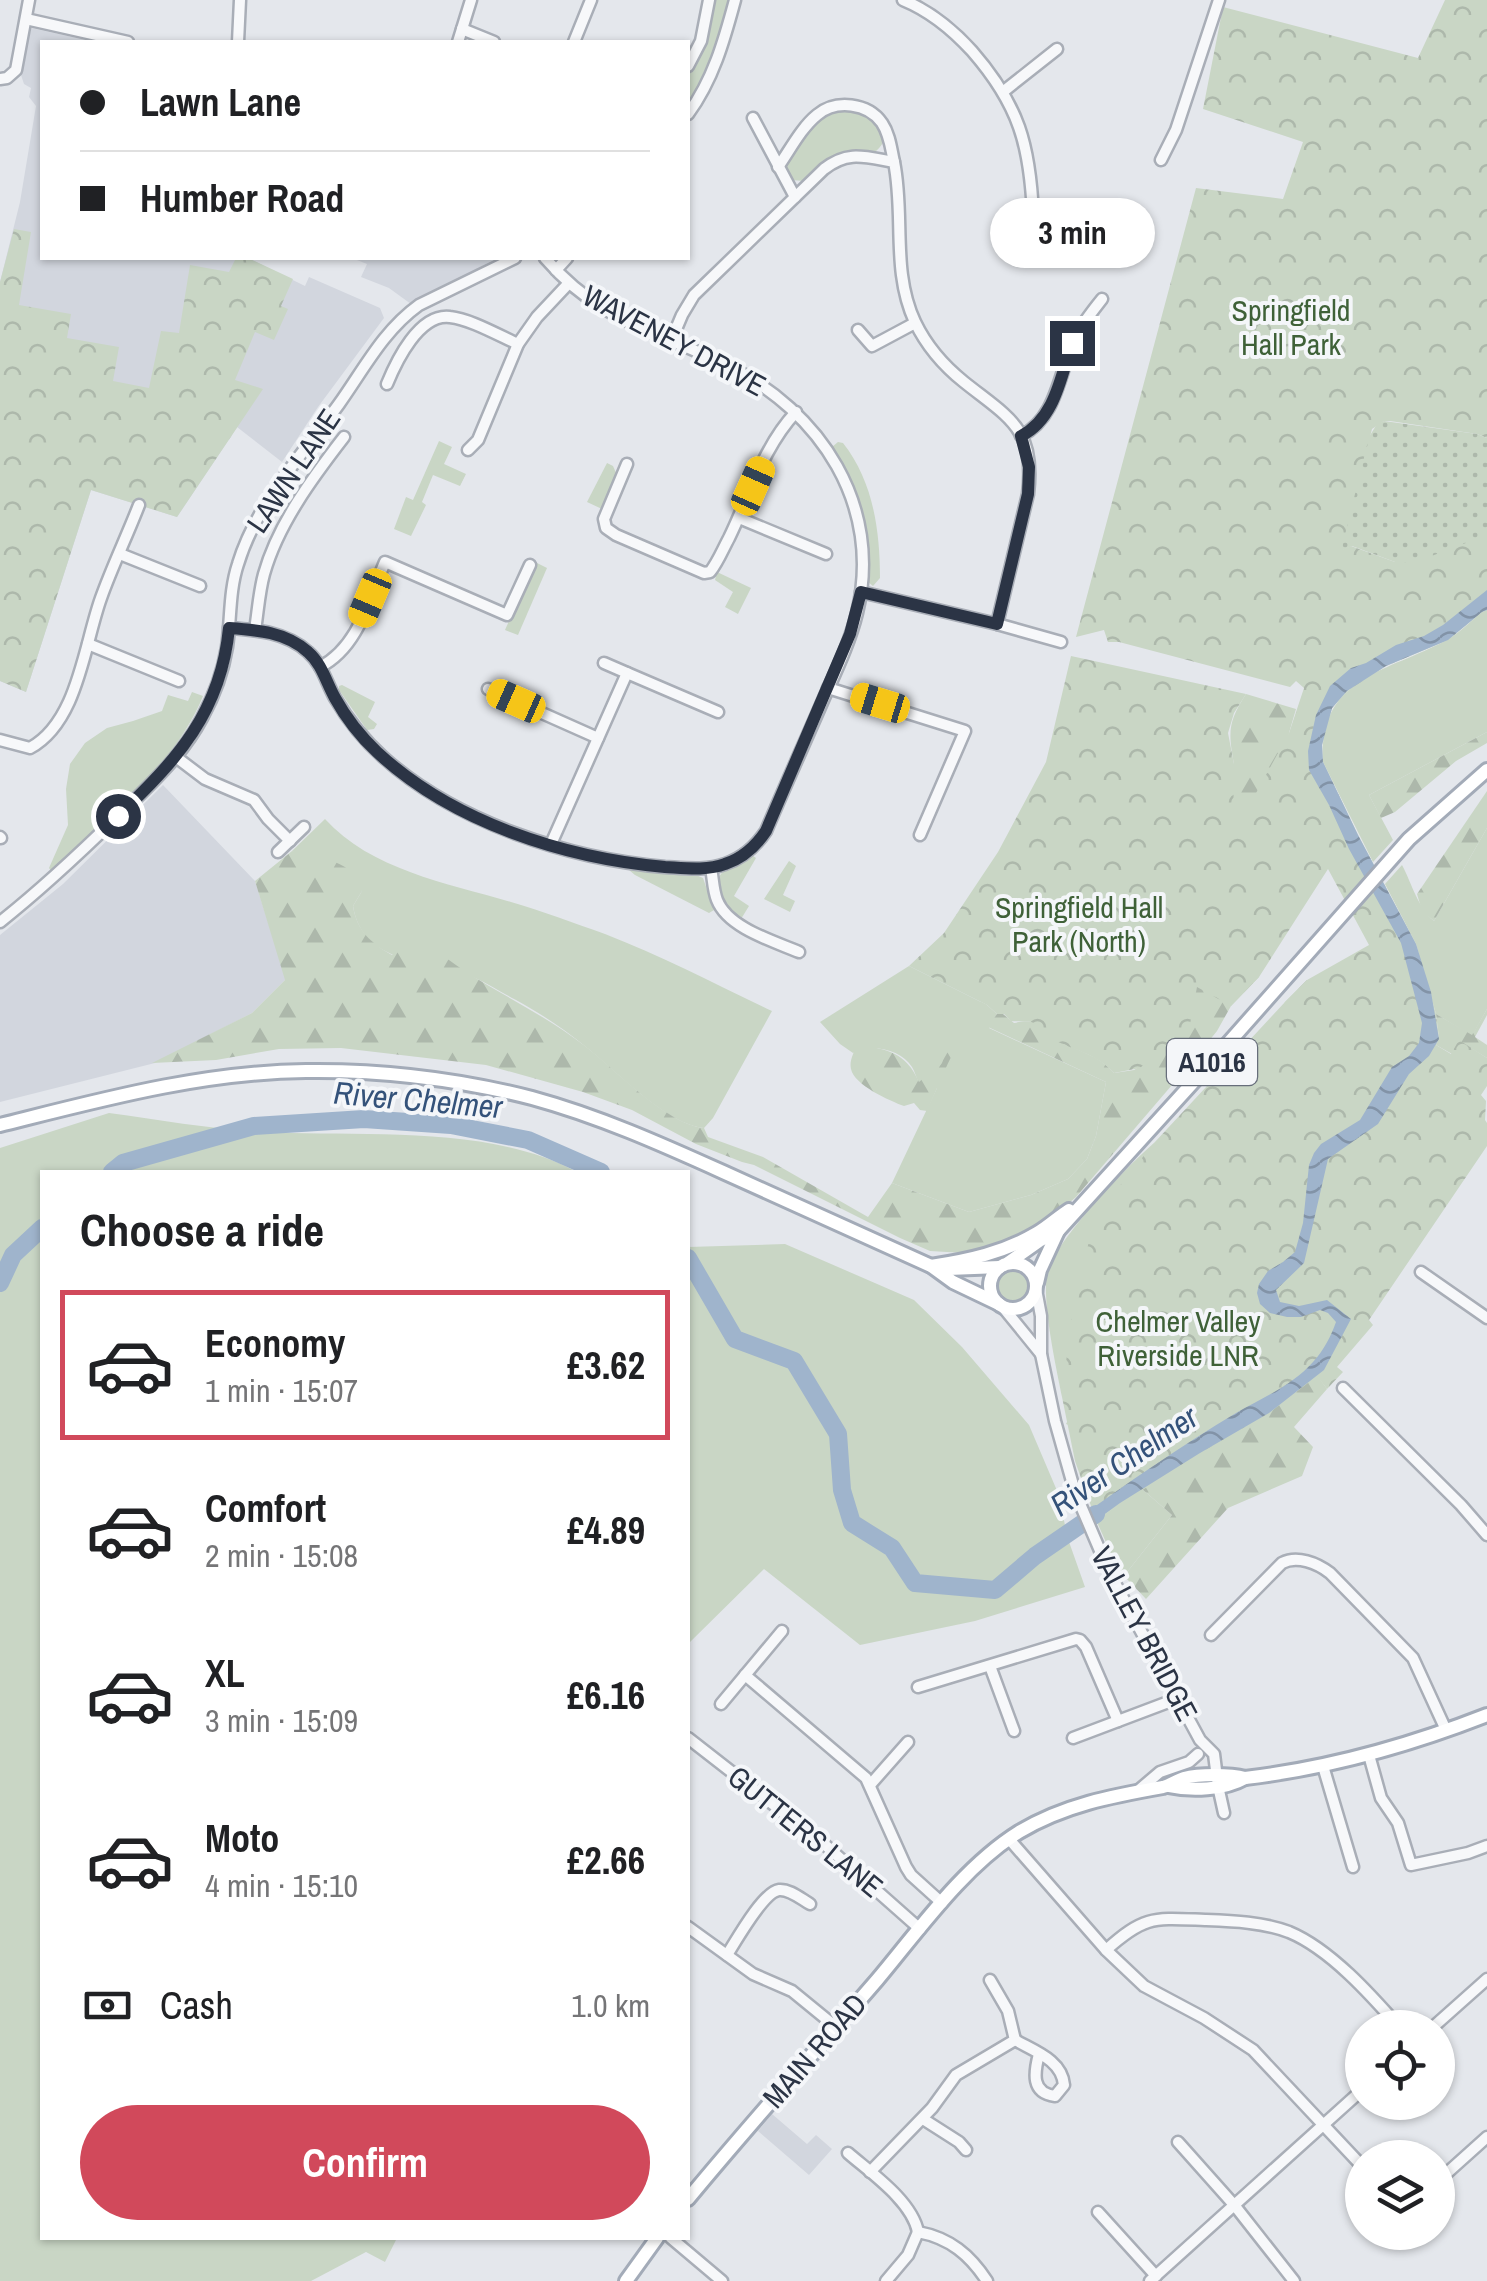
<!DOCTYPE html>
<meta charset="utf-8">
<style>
:root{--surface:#fff;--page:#f6f6f6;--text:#202124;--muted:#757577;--line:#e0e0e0;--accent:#d1495b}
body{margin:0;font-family:"Archivo Narrow",sans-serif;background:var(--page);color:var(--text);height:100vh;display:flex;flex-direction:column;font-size:38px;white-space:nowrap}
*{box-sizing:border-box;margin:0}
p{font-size:32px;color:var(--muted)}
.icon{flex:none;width:55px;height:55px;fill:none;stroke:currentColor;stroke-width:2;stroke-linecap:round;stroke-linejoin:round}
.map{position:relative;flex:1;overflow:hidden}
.side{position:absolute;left:40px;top:1170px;width:650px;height:1070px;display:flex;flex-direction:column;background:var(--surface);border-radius:0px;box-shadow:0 2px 8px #0004}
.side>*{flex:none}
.top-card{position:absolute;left:40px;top:40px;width:650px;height:220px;border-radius:0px;box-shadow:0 2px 8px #0004;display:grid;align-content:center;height:220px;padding:0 40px;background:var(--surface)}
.tools{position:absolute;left:1345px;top:2010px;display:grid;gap:20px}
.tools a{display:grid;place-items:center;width:110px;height:110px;border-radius:50%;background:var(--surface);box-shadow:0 2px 8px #0004;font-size:50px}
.end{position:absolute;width:45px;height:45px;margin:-22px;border:12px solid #2b3445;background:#fff;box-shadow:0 0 0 5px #fff}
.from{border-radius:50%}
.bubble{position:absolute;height:70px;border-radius:35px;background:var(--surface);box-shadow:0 2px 8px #0004;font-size:32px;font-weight:700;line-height:70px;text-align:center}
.car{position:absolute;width:30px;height:60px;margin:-30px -15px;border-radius:12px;box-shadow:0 0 8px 2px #0007;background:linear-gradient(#f5c518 24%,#345 0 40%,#f5c518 0 76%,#345 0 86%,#f5c518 0)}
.top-card b{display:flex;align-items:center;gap:35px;height:95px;font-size:38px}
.top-card b+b{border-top:2px solid var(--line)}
.top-card i{width:25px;height:25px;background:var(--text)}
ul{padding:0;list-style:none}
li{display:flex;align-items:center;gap:30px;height:150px;margin:0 20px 15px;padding:0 20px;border:5px solid transparent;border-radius:0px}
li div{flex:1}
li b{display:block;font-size:38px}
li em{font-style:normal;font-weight:700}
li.active{border-color:var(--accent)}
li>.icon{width:90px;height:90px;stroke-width:1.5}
h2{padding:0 40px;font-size:45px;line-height:120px}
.pay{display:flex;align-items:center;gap:25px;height:110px;padding:0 40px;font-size:38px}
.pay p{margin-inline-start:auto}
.action{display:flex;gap:20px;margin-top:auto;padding:20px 40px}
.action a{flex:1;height:115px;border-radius:60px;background:var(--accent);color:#fff;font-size:40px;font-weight:700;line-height:115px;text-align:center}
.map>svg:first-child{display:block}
.built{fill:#d2d6de}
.grass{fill:#c9d6c5}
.forest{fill:url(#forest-firs)}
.park{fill:url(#park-crowns)}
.garden{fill:url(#garden-dots)}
.water{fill:url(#water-waves)}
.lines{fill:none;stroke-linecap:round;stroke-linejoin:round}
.river{stroke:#9fb4cc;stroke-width:18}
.minor-casing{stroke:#a9aeb7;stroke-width:15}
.major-casing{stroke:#a3abb8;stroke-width:18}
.minor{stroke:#f7f8fa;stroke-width:10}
.major{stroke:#fff;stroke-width:12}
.route{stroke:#2b3445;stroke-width:12}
.labels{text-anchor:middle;stroke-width:8;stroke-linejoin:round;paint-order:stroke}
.shield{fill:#f4f6f9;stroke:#676e7b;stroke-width:2.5}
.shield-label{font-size:28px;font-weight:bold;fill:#2b3445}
.park-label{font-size:30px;fill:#3f6138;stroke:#f4f6f9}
.street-label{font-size:30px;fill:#2b3445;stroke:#f4f6f9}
.water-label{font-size:32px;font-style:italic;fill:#34527a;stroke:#f4f6f9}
</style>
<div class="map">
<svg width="1487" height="2281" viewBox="0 0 1487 2281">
<defs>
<pattern id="forest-firs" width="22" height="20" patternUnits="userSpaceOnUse" patternTransform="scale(2.5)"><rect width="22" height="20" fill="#c9d6c5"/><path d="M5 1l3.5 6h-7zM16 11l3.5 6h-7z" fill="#adb8ab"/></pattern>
<pattern id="park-crowns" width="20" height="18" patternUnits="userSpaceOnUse" patternTransform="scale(2.5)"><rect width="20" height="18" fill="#c9d6c5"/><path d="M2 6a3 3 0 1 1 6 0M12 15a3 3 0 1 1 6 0" fill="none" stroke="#adb8ab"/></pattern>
<pattern id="garden-dots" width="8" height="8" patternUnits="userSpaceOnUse" patternTransform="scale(2.5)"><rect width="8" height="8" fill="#c9d6c5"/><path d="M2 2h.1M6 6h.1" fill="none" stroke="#adb8ab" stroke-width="1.8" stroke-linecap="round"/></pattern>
<pattern id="water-waves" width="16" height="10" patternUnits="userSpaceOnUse" patternTransform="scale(2.5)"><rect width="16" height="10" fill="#9fb4cc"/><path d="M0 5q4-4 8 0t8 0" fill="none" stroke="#8293a7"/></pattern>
</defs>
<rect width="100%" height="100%" fill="#e4e7ec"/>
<g class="built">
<path d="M31,28L95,42H42V258H248L305,286L309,277L380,308L384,318L318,407L282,462L237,427L177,517L91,490L26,692L0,681V282L20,202L36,106L29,97L31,88L24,84L21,75Z"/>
<path d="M352,258H497L411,304L389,288L361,277L367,264Z"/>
<path d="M163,785L255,881L286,979L252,1013L155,1063L0,1102V935L63,884Z"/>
<path d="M772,2114L807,2144L816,2135L832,2149L809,2175L758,2131Z"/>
</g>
<g class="grass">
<path d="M715,0H729L706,73L688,104V74L700,54L708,35Z"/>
<path d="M841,109C862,110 902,131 875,152C835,152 834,153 804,181L791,180L785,168L786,165C801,142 813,117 841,109Z"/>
<path d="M439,441L452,447L444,464L466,474L460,486L433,475L422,502L426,505L411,536L394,529L406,497L413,500Z"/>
<path d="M838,442L843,443C873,481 880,530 880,578L873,586L867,581C867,559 870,535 863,515C857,491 844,469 832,447Z"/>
<path d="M607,463L613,466L617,475L602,509L587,502Z"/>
<path d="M535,562L547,568L518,635L505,630Z"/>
<path d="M717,572L751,588L738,614L725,607L733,592L715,580Z"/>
<path d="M1487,610V732L1369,795L1393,840L1373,862L1323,762C1318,677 1387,672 1445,641C1458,634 1470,622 1482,612Z"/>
<path d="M342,685L375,702L368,717L377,724L374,729L367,730L339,690V686Z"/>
<path d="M192,692L203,696C178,760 103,827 53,873L49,868L68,825L66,789L70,764L85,743L107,728L133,721L162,711L168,695L188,701Z"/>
<path d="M325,819C371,870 447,883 511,902C542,911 574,923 605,934C662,956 717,985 772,1011L713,1118L704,1128C667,1125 615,1070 586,1047C564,1029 540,1013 516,1000C502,993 489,984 475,978C430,959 363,967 353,906L362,891L292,851Z"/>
<path d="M1487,828V1009L1472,1036L1436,1014L1416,944L1385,884L1402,865C1412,884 1418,908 1434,921Z"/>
<path d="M752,855L756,858L734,896L749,906L741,919C730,910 707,884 724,871C731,865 743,860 752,855Z"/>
<path d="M789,861L796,866L783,895L795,901L790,912L764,899Z"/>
<path d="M629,870L690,876L696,875L703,878L714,910L709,913L635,875Z"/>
<path d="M909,966L987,1005L997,1014L989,1028L1106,1082L1096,1136L1087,1159L1068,1179L1031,1195L969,1212L892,1183L937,1088L919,1083C916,1077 915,1072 912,1067C901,1049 870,1043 853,1053L840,1044L820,1022Z"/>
<path d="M109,1113C160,1120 211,1129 261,1132C359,1137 490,1124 577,1172H42V2238H397L385,2262L366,2252L311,2281H0V1148Z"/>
<path d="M1154,1143L1085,1398L1062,1397C1056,1366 1042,1304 1047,1274C1053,1243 1128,1165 1154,1143Z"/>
<path d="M785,1244L914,1300L962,1347L1029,1425L1058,1493L1068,1539L1085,1587L975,1621L860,1645L764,1569L688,1644V1247Z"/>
<circle cx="1013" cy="1286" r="16"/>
<path d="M1142,1489L1172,1515L1124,1576L1118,1569L1096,1520Z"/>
</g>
<g class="forest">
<path d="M1246,694L1296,709L1289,733L1259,977L1231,1006L1217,1031L1196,1057L1076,1197L1043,1226L1001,1245L964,1253L930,1251L900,1238L754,1165L742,1162L696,1144L632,1110L583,1092L486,1065L341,1048L279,1049L216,1060L152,1063L252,1013L285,980L255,881L292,851C318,857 357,861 362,891L353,906C357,931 371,943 392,955L405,946C414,948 426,948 435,952C449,958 461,970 474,977C512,1000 550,1019 585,1046C615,1069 666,1124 704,1128L708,1137L763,1157L868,1217L892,1183L969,1212L1031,1195L1068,1179L1087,1159L1096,1136L1106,1082L988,1027L997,1014H1003L1014,1023C1023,1021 1031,1020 1038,1024C1045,1028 1050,1036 1058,1040C1077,1051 1099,1055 1114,1073L1134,1070L1142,1065L1234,764C1228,732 1228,722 1246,694Z"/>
<path d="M1487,732V743L1456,761L1395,812L1381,818L1369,795Z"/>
<path d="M1487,791V828L1434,921L1422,911L1417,894Z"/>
<path d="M1307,980L1317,1375L1327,1389L1294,1427L1313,1447L1302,1476L1228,1508L1146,1599L1124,1576L1172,1515L1142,1489L1180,1465L1066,1424L1285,1002Z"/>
<path d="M981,1002L987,1005C983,1024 971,1022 963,1036C948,1059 938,1087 927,1111L920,1110L914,1103L904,1106C890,1101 854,1085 851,1069C849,1061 854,1052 857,1045C887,1049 906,1052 919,1082L925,1077L930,1079L942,1063L955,1023Z"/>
<path d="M1487,1009V1015L1475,1037L1487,1045V1058L1459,1041L1452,1054L1436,1045L1439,1038L1436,1014L1472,1035Z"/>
</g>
<g class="park">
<path d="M1445,0H1487V438L1477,434L1390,421H1384L1372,429L1342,550L1351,546L1395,562L1487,534V610L1482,612L1448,640L1386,666L1347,691L1332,708L1322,745L1323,762L1358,835L1416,944L1436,1014L1439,1039L1436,1045L1451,1054L1459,1040L1487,1058V1086L1481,1095L1486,1101L1485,1120L1487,1123V1146L1369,1320L1373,1325L1337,1367L1343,1372L1327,1389L1317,1376L1269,1413L1200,1453L1096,1520L1075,1461L1062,1397L1071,1320L1081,1267L1092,1233L1107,1202L1154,1143L1285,1002L1307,980L1369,945L1328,869L1259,977L1231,1006L1197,987L1190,1024L1140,1068L1114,1073C1097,1054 1073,1050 1052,1039C1045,1035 1042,1026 1034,1023C1027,1020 1018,1022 1011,1021L1004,1014H997L987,1005L909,966L944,933L998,852L1046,762L1071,656L1246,694L1234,713L1228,733L1234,764L1233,835L1289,733L1304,688L1296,681L1290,687L1119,642H1108L1104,630L1076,637L1196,188L1283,199L1303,142L1203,109L1223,7L1418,58Z"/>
<path d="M14,229L31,232L19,305L71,314L67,338L119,347L113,381L149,388L161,331L179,333L190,265L229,272L236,258H248L293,279L281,306L288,309L274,340L255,332L235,380L263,389L177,517L91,490L26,692L0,681V282Z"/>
</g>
<path class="garden" d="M1384,421L1477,434L1487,438V535L1413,563L1395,562L1352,546L1341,551L1369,437L1377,424Z"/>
<path class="water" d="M1487,590V610L1482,612L1448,640L1386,666L1347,691L1332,708L1322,745L1323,762L1358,835L1416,944L1431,992L1439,1039L1429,1056L1409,1074L1378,1124L1328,1159L1304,1263L1276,1290L1280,1302L1299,1306L1327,1300L1351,1319L1324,1370L1269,1413L1200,1453L1120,1503L1080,1532L1075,1521C1127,1483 1181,1446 1236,1413C1262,1398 1293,1385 1313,1362C1324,1350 1331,1336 1336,1322L1328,1313L1320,1310L1301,1317H1287L1270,1313L1260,1304L1257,1293L1259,1284L1268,1271L1283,1262L1295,1252L1303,1223L1309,1165L1314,1153L1321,1144L1360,1120L1392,1067L1409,1056L1419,1043L1422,1023L1401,943L1349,849L1329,805L1309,770L1308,751L1316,715L1330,686L1351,668L1366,663L1396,645L1424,636L1443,625Z"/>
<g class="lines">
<g class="river">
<path d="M112,1172L123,1163L254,1126L364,1119L451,1125L528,1140L601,1172"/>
<path d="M688,1258L735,1339L794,1361L838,1434L842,1490L852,1523L892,1548L915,1583L995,1590L1035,1556L1096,1514"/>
<path d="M0,1283L13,1255L42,1228"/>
</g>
<g class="minor-casing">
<g id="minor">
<path d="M903,0C930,11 952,29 972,51C1019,105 1030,145 1033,215"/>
<path d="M26,19L128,42"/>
<path d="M462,29L494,42"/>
<path d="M238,42L240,0"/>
<path d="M458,42L471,0"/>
<path d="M574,42L591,0"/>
<path d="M688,66L701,41L709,0"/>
<path d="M0,79L7,78L16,70L29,0"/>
<path d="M1004,91L1057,49"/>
<path d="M688,114C713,80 724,41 735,0"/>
<path d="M753,118L795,197"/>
<path d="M1161,160L1176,130L1219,0"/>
<path d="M778,167C790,150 801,128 817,115C836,99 868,103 882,123C890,135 891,149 894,162"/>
<path d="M556,270L567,258"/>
<path d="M858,330L872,346L915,323"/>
<path d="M671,341L682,315L694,295L824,169C848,150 865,157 894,162C905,215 891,271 915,322C926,345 944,366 964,382C1009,418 1036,428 1028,494L997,624"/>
<path d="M387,384C396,362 419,313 450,317C470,319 498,335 518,344"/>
<path d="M1021,436C1057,418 1059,373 1074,340C1081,325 1092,312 1102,299"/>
<path d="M468,450L478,440L518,344L537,317L568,284"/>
<path d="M627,464L604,519L606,528L616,535L704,573L710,572C718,562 723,549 729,538C750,495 763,447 796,412"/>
<path d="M739,518L826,554"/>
<path d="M120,554L200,586"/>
<path d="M861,592L997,624L1061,642"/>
<path d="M229,628C257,630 286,632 308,652C322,664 326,682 335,698C348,720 364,740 383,757C455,822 569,859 665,867C684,868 706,871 725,864C743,858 756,846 766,831C785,786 805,742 824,698C836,671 850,642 857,613C883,506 821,411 726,365C654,329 601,323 545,258"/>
<path d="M255,630C258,611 259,592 264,574C278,524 313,477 344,437"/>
<path d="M88,644L179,681"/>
<path d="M604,663L627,673"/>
<path d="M320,667C359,647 369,599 385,562L507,615L530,565"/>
<path d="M828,688L965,731L920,835"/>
<path d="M488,689L598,738"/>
<path d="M0,740L30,748C78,722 84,645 101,598C112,567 127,536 139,505"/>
<path d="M176,757L205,779L254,800L268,819L290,841"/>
<path d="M0,837L1,838"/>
<path d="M551,844L627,673L718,712"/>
<path d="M278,852L304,827"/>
<path d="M711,868C713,878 713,890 717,900C728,928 773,941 799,952"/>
<path d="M0,922C42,889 80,853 118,816C149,786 182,756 202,718C214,696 223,672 227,647C231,619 229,591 238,564C256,504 302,455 339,404C364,369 383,331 419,305L515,258"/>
<path d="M1421,1272L1487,1318"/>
<path d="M1036,1289L1041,1316V1354L1055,1421L1075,1492L1110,1574L1200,1740L1214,1754L1218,1786L1224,1813"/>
<path d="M1002,1306L1041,1354"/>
<path d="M1343,1388L1461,1505L1487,1535"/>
<path d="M1211,1635L1282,1563C1297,1555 1317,1563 1330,1573L1413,1658L1446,1730"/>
<path d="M990,1666L1014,1731"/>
<path d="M745,1675L866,1778L906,1867L911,1875L942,1903"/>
<path d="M918,1687L1076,1639L1080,1640L1086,1647L1118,1721"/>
<path d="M721,1704L782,1631"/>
<path d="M688,1738L824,1844L920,1929"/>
<path d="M1073,1738L1179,1698"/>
<path d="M1369,1755L1381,1798L1398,1823L1411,1865L1468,1853L1487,1846"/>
<path d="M1323,1766L1353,1867"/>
<path d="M870,1785L908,1742"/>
<path d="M1140,1789L1160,1772L1189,1762L1198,1754"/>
<path d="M1009,1839L1106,1950L1144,1986L1204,2018L1253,2050L1362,2166"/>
<path d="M688,1927L753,1974L792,1991L836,2027"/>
<path d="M1106,1950C1145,1915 1154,1918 1205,1920C1232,1921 1263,1922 1289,1932C1330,1949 1371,1995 1400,2028"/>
<path d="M727,1955C736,1941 763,1892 779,1890C790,1889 801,1899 810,1904"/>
<path d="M1432,2028L1487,1979"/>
<path d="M1015,2040C1034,2051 1062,2060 1064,2085L1055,2096C1031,2093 1034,2073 1039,2054"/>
<path d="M923,2119L959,2142L966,2150"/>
<path d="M1178,2142L1235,2206L1294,2281"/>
<path d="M848,2153C871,2173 912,2201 918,2232"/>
<path d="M870,2172L932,2108L956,2075L1015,2040L1008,2011L990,1980"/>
<path d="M1438,2181L1487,2137"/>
<path d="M1098,2212L1156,2276"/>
<path d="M918,2232C950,2238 970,2255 987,2281"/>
<path d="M671,2238L722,2281"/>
<path d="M886,2281L908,2255L918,2232"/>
<path d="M1150,2281L1362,2090"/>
</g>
</g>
<g class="major-casing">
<g id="major">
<path d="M0,1125C100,1100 202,1072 306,1071C382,1070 458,1079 532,1098C598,1116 661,1144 723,1172C792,1203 861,1235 931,1266L953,1282L999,1304"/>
<circle cx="1013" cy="1286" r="23"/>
<path d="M1008,1263L1039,1241L1058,1231L1216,1057L1409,839L1487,770"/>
<path d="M931,1266C969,1260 1003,1253 1037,1233C1049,1226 1058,1217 1069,1210"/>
<path d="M948,1269L1000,1267"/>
<path d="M1037,1283L1040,1270L1058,1231"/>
<path d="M1168,1786C1191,1791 1224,1790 1245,1778C1329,1768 1408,1746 1487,1715"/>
<path d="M688,2199C749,2125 814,2053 877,1980C919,1930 963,1867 1019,1832C1064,1805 1112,1796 1163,1787C1171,1785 1177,1780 1184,1778C1199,1774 1230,1774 1245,1778"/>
<path d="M626,2281L657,2238"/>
</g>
</g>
<use href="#minor" class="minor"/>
<use href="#major" class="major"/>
</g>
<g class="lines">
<path class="route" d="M118,816C177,760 221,712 229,628C257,630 286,632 308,652C322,664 326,682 335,698C346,718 360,736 377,752C452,822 564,858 665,867C684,868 707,871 725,864C743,858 756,846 766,831L850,634L861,592L997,624L1028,494L1029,467L1021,436C1055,419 1061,376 1072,343"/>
</g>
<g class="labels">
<rect class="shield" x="1167" y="1039" width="90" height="46" rx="8"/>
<g class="shield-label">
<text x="1212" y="1072">A1016</text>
</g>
<g class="park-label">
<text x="1291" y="321">Springfield<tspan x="1291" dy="34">Hall Park</tspan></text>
<text x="1079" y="918">Springfield Hall<tspan x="1079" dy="34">Park (North)</tspan></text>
<text x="1178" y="1332">Chelmer Valley<tspan x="1178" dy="34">Riverside LNR</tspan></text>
</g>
<g class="street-label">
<text transform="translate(674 341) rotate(28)" y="10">WAVENEY DRIVE</text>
<text transform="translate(294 471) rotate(-56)" y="10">LAWN LANE</text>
<text transform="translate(1144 1634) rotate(62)" y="10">VALLEY BRIDGE</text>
<text transform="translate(805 1832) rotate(39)" y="10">GUTTERS LANE</text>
<text transform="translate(815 2051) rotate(-49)" y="10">MAIN ROAD</text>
</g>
<g class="water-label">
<text transform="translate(418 1100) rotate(5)" y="11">River Chelmer</text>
<text transform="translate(1124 1461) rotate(-34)" y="11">River Chelmer</text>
</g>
</g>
</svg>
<div class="tools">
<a><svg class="icon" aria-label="locate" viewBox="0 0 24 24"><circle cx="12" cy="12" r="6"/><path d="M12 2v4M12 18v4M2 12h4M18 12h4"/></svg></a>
<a><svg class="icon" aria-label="layers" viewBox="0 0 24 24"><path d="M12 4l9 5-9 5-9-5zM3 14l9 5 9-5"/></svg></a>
</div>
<i class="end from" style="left:118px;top:816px"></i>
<i class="end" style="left:1072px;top:343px"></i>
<div class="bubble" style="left:990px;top:198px;width:165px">3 min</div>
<i class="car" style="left:753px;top:486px;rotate:24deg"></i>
<i class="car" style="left:370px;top:598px;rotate:203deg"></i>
<i class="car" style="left:516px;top:701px;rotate:294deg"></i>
<i class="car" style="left:880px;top:703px;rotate:287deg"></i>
<div class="top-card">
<b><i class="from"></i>Lawn Lane</b>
<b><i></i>Humber Road</b>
</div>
<section class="side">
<h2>Choose a ride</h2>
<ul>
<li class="active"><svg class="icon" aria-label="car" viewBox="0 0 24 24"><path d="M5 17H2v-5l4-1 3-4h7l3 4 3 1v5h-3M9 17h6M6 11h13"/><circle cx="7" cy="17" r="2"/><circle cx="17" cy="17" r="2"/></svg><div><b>Economy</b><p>1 min · 15:07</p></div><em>£3.62</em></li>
<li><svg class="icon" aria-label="car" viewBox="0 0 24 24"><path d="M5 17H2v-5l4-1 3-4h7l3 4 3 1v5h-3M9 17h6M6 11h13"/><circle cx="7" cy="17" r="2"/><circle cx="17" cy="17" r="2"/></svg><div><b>Comfort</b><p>2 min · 15:08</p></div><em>£4.89</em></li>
<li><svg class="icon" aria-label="car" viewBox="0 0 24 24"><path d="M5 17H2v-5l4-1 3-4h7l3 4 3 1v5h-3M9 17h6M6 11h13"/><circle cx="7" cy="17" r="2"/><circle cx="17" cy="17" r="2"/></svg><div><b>XL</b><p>3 min · 15:09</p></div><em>£6.16</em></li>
<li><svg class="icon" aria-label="car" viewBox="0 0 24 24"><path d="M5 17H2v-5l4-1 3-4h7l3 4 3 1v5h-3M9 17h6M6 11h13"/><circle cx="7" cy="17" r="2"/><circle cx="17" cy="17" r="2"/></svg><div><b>Moto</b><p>4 min · 15:10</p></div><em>£2.66</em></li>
</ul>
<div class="pay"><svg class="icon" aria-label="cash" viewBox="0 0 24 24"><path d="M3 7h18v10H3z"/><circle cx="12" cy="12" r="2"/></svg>Cash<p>1.0 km</p></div>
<div class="action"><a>Confirm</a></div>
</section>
</div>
